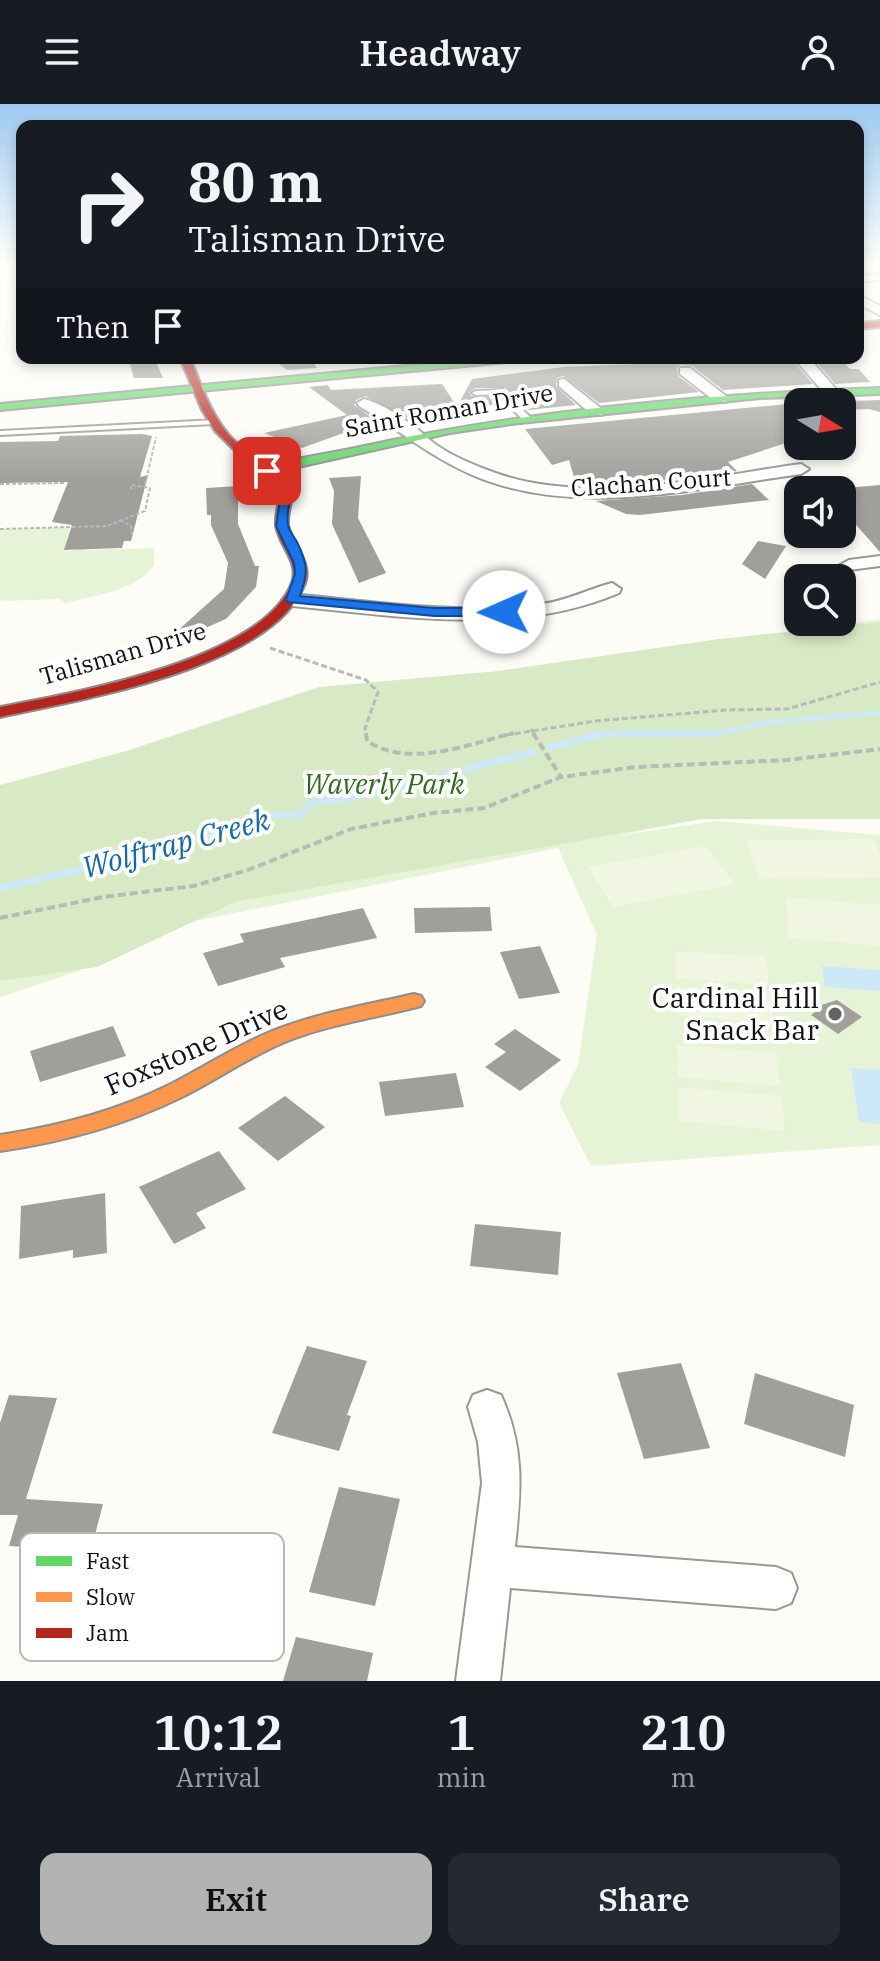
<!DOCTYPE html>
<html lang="en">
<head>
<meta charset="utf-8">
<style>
  :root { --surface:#171b24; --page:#242831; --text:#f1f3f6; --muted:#9ea1a6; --accent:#b2b2b3 }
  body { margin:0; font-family:"IBM Plex Serif",serif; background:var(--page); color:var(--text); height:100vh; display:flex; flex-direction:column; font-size:30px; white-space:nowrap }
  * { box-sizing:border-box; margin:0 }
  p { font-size:26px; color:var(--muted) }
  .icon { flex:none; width:44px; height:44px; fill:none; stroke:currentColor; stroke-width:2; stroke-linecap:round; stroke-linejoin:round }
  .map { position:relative; height:1577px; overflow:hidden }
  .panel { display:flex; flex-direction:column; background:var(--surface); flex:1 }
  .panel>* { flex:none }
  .banner { position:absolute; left:16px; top:16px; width:848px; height:244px; border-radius:16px; box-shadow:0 4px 12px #0003; background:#171b24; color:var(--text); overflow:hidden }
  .needle { width:52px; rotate:101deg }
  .tools { position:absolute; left:784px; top:284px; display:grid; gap:16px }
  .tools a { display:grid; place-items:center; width:72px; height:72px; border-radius:16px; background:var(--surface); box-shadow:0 4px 12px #0003; font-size:40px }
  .pin { position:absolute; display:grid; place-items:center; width:68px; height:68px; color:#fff; margin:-34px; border-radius:16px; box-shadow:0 4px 12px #0006 }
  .me { position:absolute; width:88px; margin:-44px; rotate:269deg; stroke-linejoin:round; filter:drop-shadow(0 0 6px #0008) }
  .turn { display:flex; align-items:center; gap:28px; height:168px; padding:0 40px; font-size:36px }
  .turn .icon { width:104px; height:104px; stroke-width:2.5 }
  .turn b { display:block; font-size:56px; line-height:68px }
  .then { display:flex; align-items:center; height:76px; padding:0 40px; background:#0003; gap:16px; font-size:30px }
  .eta { display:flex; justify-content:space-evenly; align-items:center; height:136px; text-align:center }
  .eta b { font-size:48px; font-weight:600; line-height:56px }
  .cta { display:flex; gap:16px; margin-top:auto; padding:16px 40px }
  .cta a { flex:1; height:92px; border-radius:16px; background:var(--accent); color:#111; font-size:32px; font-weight:600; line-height:92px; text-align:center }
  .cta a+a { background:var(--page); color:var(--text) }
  header { display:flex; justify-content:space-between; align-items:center; height:104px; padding:0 40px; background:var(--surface); font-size:36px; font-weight:600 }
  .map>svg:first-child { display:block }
</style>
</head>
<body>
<header><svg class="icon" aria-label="menu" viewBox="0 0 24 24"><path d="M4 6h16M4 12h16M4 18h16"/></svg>Headway<svg class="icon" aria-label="person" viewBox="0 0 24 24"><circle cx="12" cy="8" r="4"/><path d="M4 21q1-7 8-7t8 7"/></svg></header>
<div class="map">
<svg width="880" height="1577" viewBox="0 0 880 1577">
  <rect width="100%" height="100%" fill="#fdfcf7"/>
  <g fill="#e7f3d7">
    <path d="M69,423L65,447H75L77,442L88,446L154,444V461C137,487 93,492 65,499L60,495L0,497V425Z"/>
    <path d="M880,515V701L805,694L615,732L717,717L880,731V1041L591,1062L559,999L578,961L597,831L558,744L126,831L79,867L0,893V685L539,565Z"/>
  </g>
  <path fill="#d8eac5" d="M880,518V715H702L235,798L97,863L0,877V681L126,647L319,583L498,567L719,535Z"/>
  <g fill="#f0f6e1">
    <path d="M873,735L880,750V774L759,775L746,736Z"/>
    <path d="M706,742L735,780L613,803L588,763Z"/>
    <path d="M786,793L880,801V842L789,834Z"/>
    <path d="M675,847L766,853L769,881L676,874Z"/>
    <path d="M676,882L770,889L773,919L676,911Z"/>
    <path d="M677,941L776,949L780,982L678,973Z"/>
    <path d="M678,983L781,992L785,1027L679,1017Z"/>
  </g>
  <g fill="#cde8f7">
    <path d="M822,862L880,866V887L825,883Z"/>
    <path d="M851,964L880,966V1020L859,1018Z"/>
  </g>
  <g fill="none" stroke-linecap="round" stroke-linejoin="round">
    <path stroke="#cde8f7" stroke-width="5" d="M598,631L710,630L770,618L880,609"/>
    <g stroke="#cde8f7" stroke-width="7">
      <path d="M551,643L602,630L715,629"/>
      <path d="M0,784L162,747L258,711H300L316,696H345L533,648"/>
    </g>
  </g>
  <g fill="#a19f9c">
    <path d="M128,254H154L163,274H134Z"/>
    <path d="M271,254H310L317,264L287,266Z"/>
    <path d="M656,254H797L798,263L813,280L723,286L692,262L680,261L677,264L678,272L699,288L599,299L563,272L557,274L556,282L576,301L528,306L505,284H476L469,288L471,292L497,293L503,300L446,304L451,308L415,315L407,314L365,292L356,296L354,301L381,320L363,322L302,344L264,329L347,311L309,283L328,281L331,286L442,280L457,303L472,275L564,263L663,259Z"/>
    <path d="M813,254H840L850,265H859L870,278L835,280Z"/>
    <path d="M880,296V308L869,305L842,306V298H820Z"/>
    <path d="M798,299V335L728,358L737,367L644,379L576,380L569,356L552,361L525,325Z"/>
    <path d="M142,330L152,332L140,373L148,371L131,437H124L122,444L64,446L72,421L52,418L68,378L0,379V338L58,337L60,332Z"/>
    <path d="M361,372L358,414L386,469L359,479L332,420L334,387L329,374Z"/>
    <path d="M752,380L769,396L640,411L626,410L596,397L682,391Z"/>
    <path d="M880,381V448L842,405V386H825Z"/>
    <path d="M238,382V420L255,462H259L256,483L226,515L166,541L165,538L224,485L228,459L211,421V411H207L206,384Z"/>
    <path d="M758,437L786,442L765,475L742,460Z"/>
    <path d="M490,803L492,827L415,829L414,804Z"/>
    <path d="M363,804L377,834L280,854L285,863L218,882L203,849L244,838L240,830Z"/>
    <path d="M540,842L560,889L519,895L500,848Z"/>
    <path d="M837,896L862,913L838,930L811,911L815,908L809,905Z"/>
    <path d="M113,922L126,952L40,978L30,947Z"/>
    <path d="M515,925L561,956L520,987L485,963L506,948L494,940Z"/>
    <path d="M456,969L464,1003L385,1012L379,978Z"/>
    <path d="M285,992L325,1023L278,1057L238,1024Z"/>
    <path d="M219,1047L246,1085L196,1109L206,1124L174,1140L139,1083Z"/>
    <path d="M105,1089L107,1149L73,1154V1146L19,1155L21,1102Z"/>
    <path d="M475,1120L561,1128L558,1171L470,1162Z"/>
    <path d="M307,1242L367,1257L347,1311L351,1312L339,1347L272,1329Z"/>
    <path d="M681,1259L710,1344L644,1355L617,1269Z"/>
    <path d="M755,1269L854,1301L845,1353L744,1320Z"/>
    <path d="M9,1291L57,1294L26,1395L103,1400L91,1446L9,1442L18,1411H0V1319Z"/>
    <path d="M339,1383L400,1395L375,1502L309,1488Z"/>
    <path d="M296,1533L373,1549L367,1577H283Z"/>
  </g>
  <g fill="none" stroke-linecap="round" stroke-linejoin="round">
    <g stroke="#979795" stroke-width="4">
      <g id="lane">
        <path d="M503,286L530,313V317H524L498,290L476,291L472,289L476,287Z"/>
        <path d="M217,316V320H214L0,331V327Z"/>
      </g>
    </g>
    <g stroke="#979795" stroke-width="4">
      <g id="street">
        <path d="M880,170V176L858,178V172Z"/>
        <path d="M858,191L880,202V211L858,200Z"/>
        <path d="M800,255H810L835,284V290H825L800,261Z"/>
        <path d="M680,264H690L726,292V298H716L680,270Z"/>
        <path d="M564,275L602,305V311H592L559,282V276Z"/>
        <path d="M364,295C387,301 415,322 430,336C445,349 471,360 490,367C582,403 706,373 801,360L809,365L801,370C699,384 583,413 482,375C435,357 401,327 359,302L357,299Z"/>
        <path d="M880,452V462L849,466L840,461L849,456Z"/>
        <path d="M612,479L621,485L619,489C516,533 400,512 292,502L282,496L292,490C374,498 459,511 542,500C567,497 588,485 612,479Z"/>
        <path d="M487,1286L501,1291C525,1344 521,1386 515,1443L776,1463L791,1469L797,1484L791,1499L776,1505L510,1484L500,1577H456L482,1379L478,1338L468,1303L473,1291Z"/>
      </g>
    </g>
    <g stroke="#8e8d8b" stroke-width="4">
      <g id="fast">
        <path d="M490,254H524L519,257L0,306V300Z"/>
        <path d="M880,284V290L760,294L511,320L450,329L267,370L261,367C278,356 333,349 355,344C527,306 704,290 880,284Z"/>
      </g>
    </g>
    <g stroke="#8e8d8b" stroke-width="4">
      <path id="slow" d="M414,890L421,892L424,897L421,902C376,914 329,920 285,938C249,953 216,976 182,993C125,1021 63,1038 0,1047V1031C59,1022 116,1007 169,981C204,963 236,942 272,927C318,909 366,901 414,890Z"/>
    </g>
    <g stroke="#8e8d8b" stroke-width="4">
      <g id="jam">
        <path d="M880,217V223L858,225V219Z"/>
        <path d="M180,254H190C201,280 210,309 229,331C249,353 275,366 292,391C291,401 287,411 288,421C291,441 313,458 305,479C274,564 79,596 0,613V603C74,589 262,556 292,479C300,458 278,441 276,421C275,411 279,401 280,391L215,327L202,306Z"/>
      </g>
    </g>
    <g stroke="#b9b9b8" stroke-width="2" stroke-dasharray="4 2" stroke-linecap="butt">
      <path d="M0,380L65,379"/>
      <path d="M145,381L156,333"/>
      <path d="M120,416L131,422L132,431"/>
      <path d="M0,425L107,422L145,407L150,384L131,381V385"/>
    </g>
    <g stroke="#b9b9b8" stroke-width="3" stroke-dasharray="6 3" stroke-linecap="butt">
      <path d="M270,544L366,576L378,588L365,624L366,631"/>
      <path d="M531,625L535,631"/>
      <path d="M506,631L596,617L727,606L787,605L880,578"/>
    </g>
    <g stroke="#b9b9b8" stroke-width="4" stroke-dasharray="8 4" stroke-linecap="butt">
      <path d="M366,629L367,637C409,665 469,640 514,629"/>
      <path d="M533,629L561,673"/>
      <path d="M0,814L103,793L193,782L248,766L351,725L433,709L484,704L561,673L636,663L787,656L880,645"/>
    </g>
    <use href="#lane" fill="#fffffe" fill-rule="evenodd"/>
    <use href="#street" fill="#fffffe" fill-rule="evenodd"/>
    <use href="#fast" fill="#63d668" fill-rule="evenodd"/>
    <use href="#slow" fill="#ff974d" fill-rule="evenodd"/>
    <use href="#jam" fill="#b3261e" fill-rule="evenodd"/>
  </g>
  <linearGradient id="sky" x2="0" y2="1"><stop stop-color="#9dc9ee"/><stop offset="0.42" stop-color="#fefefb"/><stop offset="1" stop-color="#fefefb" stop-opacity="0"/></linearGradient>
  <rect width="880" height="380" fill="url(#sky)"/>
  <path fill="#1a73e8" stroke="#114b97" stroke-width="2" d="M263,364H271C304,396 284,388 288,421C289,426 294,433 297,438C308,460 308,469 300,492L434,504H504L511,508L504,512H434L288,498L286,496L295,470L294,459L276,422L281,391L261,367Z"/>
  <circle fill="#646362" stroke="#fff" stroke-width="3" cx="835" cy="910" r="8"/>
  <g text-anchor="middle" stroke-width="8" stroke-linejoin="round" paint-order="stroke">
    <g font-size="24" fill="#111" stroke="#fff">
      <text transform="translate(449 307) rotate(-10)" y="8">Saint Roman Drive</text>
      <text transform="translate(651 379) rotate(-4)" y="8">Clachan Court</text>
      <text transform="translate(123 550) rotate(-16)" y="8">Talisman Drive</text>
    </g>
    <g font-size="28" font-style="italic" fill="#2f6b1f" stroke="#fff">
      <text x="384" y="690">Waverly Park</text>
    </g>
    <g font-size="28" fill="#111" stroke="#fff" text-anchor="end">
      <text x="819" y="904">Cardinal Hill<tspan x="819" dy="32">Snack Bar</tspan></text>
    </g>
    <g font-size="28" fill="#111" stroke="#fff">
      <text transform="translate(196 943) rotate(-24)" y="10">Foxstone Drive</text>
    </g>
    <g font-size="30" font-style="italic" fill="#1768a6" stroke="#fff">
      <text transform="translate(176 740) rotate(-15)" y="10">Wolftrap Creek</text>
    </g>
  </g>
  <rect x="20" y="1429" width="264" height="128" rx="12" fill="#fff" stroke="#b8b8b8" stroke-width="2"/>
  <rect x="36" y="1452" width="36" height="10" fill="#63d668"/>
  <rect x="36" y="1488" width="36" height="10" fill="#ff974d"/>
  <rect x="36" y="1524" width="36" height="10" fill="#b3261e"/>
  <g font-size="22" fill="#111">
    <text x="86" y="1465">Fast</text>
    <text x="86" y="1501">Slow</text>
    <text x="86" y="1537">Jam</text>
  </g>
</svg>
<div class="tools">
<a><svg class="needle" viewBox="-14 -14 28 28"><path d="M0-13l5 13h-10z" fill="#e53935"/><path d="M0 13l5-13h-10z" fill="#9ea1a6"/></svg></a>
<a><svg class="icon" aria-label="sound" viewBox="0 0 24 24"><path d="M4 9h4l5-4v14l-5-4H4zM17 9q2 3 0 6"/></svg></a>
<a><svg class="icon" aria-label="search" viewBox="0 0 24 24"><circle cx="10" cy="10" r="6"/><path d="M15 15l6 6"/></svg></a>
</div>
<div class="pin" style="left:267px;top:367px;background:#d93025"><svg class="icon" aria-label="arrive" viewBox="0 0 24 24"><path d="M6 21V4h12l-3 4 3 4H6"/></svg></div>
<svg class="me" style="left:504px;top:508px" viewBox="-20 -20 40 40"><circle r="19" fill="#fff"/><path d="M0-13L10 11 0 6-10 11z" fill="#1a73e8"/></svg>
<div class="banner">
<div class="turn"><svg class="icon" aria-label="right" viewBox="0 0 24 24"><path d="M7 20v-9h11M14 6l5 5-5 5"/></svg><div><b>80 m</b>Talisman Drive</div></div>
<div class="then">Then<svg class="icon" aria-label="arrive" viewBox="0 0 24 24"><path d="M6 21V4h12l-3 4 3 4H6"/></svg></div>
</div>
</div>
<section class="panel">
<div class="eta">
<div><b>10:12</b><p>Arrival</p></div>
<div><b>1</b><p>min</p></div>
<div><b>210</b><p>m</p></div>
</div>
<div class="cta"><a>Exit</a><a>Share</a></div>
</section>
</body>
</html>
